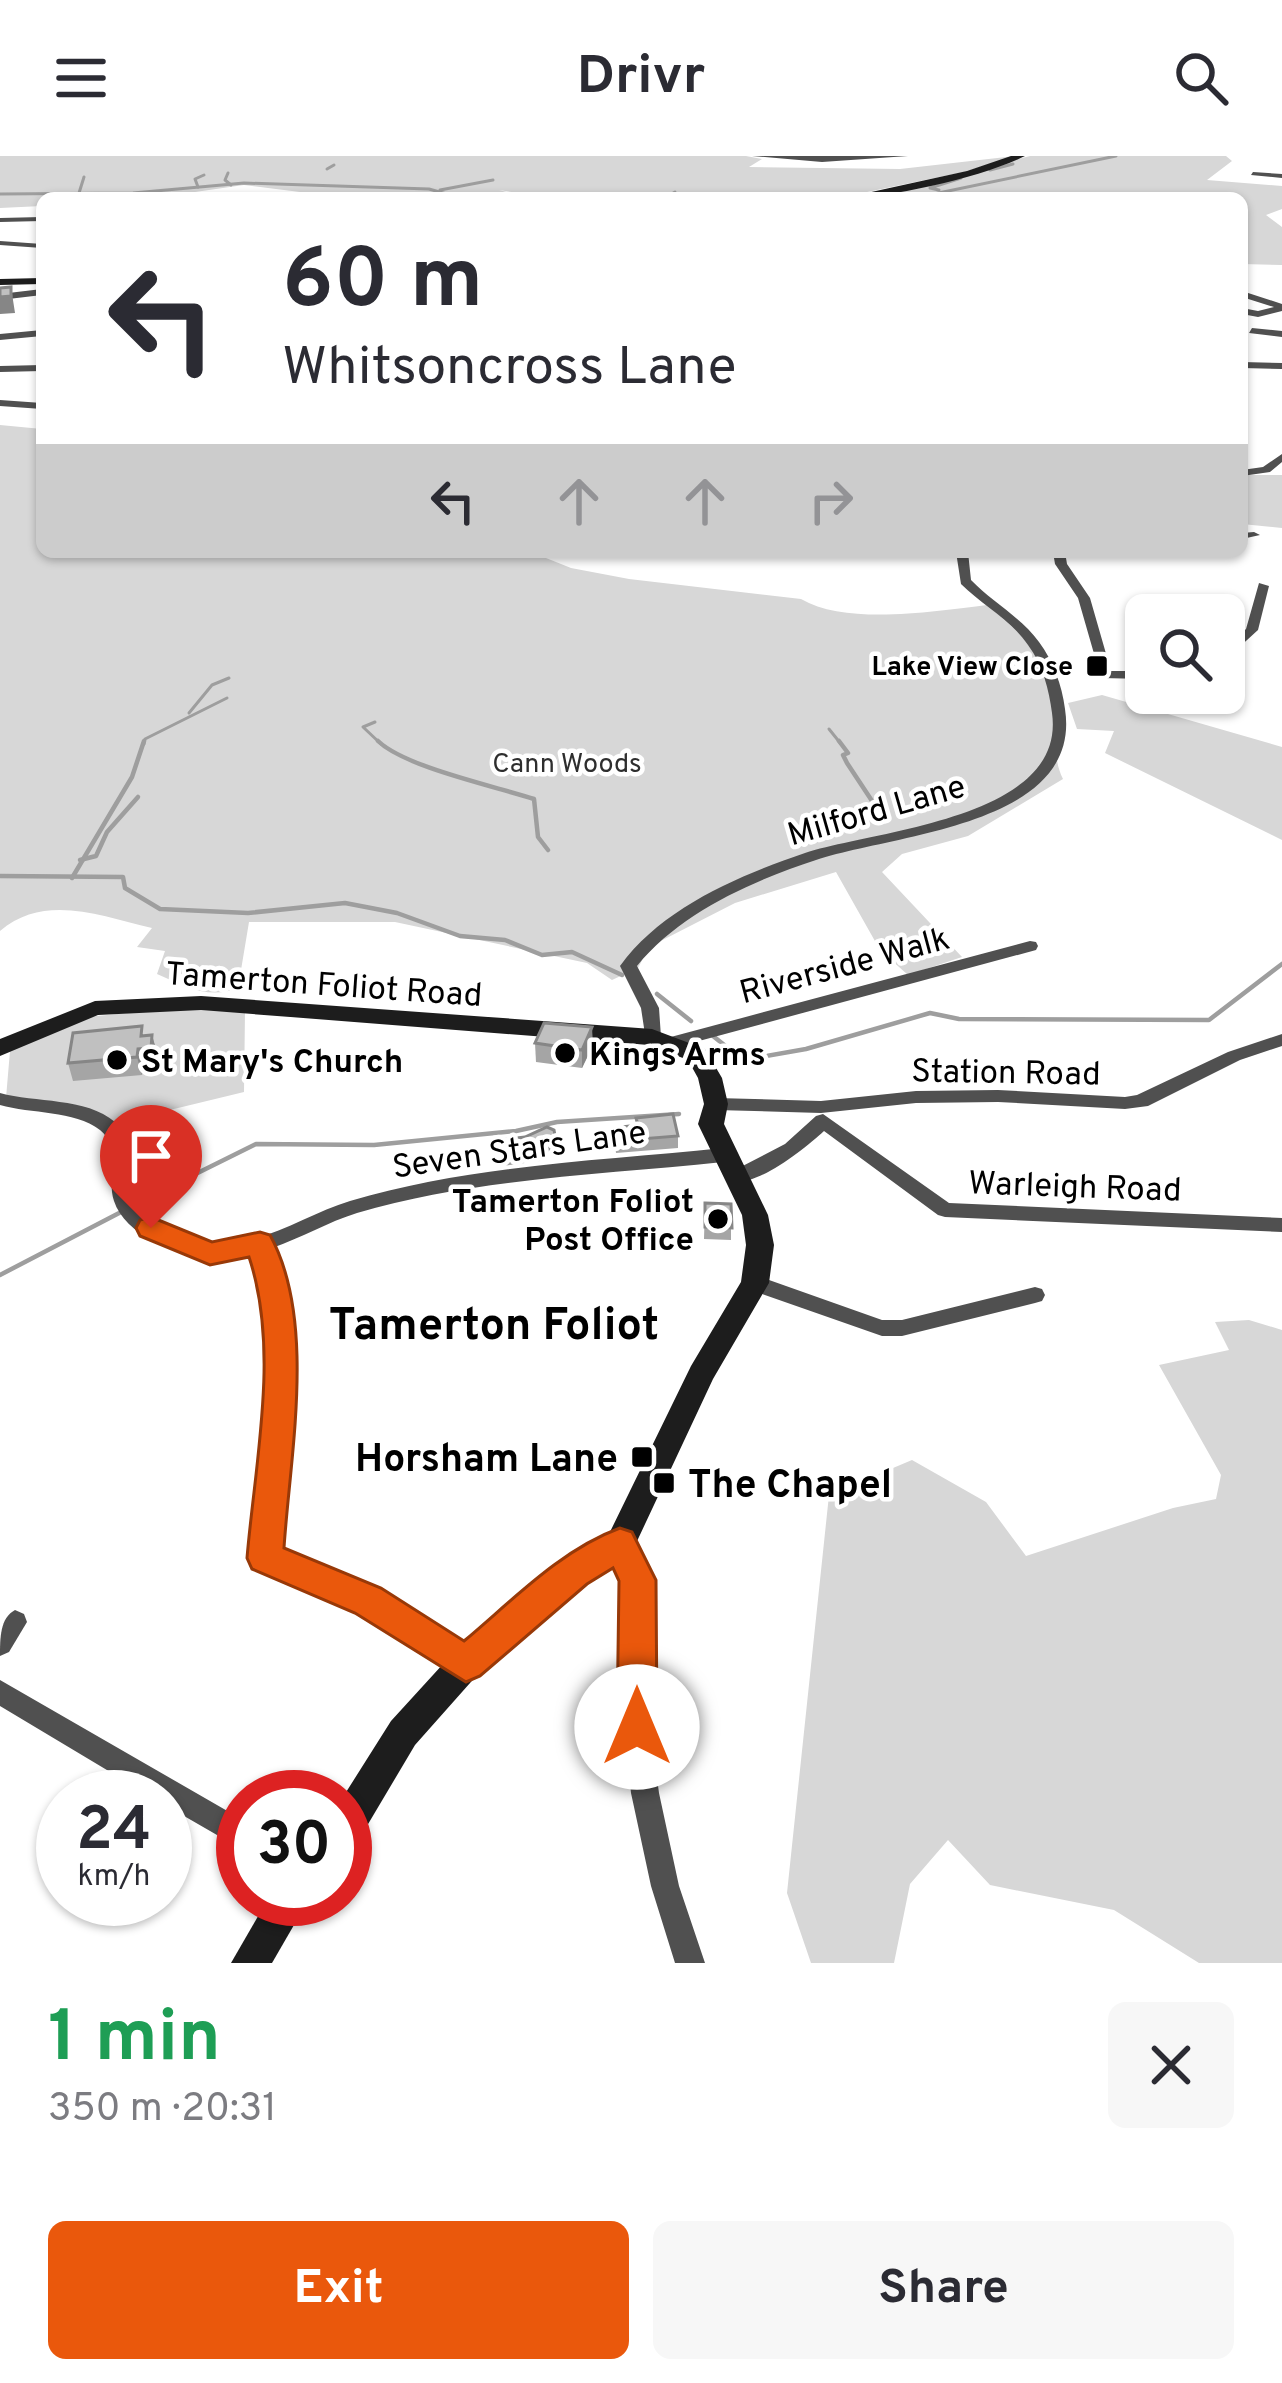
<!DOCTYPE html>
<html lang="en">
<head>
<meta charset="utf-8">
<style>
  :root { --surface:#fff; --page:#f7f7f7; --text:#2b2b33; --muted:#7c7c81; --accent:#ea580c }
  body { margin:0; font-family:Overpass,sans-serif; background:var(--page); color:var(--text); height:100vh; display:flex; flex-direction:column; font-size:45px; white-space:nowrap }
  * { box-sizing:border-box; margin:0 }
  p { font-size:39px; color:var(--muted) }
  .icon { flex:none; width:66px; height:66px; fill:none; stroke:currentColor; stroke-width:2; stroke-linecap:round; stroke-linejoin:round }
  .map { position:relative; height:1807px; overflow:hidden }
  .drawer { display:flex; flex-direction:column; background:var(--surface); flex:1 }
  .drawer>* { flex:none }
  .top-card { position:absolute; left:36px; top:36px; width:1212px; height:366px; border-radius:18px; box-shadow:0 3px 9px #0004; background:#fff; color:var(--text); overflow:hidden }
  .fabs { position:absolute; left:1125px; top:438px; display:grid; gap:24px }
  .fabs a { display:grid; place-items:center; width:120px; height:120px; border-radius:18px; background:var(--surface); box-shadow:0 3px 9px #0004; font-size:60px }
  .speed { position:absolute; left:36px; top:1614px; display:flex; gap:24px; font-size:60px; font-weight:700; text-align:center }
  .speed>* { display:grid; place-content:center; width:156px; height:156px; border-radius:50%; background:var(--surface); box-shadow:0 3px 9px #0004; line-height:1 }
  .speed small { font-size:30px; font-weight:400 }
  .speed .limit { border:18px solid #d22; background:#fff; color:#111 }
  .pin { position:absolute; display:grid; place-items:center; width:102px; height:102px; color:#fff; margin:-123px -51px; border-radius:50% 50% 50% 0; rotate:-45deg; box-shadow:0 0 12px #0007 }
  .pin .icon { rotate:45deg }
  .me { position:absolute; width:132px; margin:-66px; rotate:0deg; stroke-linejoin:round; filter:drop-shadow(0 0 9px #0008) }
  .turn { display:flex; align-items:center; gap:42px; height:252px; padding:0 48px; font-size:54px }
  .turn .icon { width:156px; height:156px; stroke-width:2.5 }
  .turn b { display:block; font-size:84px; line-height:102px }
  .lanes { display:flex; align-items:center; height:114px; padding:0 48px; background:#0003; justify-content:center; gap:60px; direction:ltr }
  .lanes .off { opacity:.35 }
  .round { display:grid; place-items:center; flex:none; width:126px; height:126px; border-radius:18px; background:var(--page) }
  .headline { display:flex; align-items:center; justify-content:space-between; height:204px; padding:0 48px }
  h1 { font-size:72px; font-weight:700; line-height:90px; color:#1e9e55 }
  .primary-button { display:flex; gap:24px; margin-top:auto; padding:24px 48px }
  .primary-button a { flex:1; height:138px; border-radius:18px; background:var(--accent); color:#fff; font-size:48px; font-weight:700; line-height:138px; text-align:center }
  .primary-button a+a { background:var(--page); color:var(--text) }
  header { display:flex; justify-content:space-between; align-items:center; height:156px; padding:0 48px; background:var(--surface); font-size:54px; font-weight:700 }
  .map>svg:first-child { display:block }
</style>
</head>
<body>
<header><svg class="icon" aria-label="menu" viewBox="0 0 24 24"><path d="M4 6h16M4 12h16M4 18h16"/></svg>Drivr<svg class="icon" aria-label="search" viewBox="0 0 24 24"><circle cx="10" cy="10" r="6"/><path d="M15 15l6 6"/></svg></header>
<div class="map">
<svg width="1282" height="1807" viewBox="0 0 1282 1807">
  <rect width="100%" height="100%" fill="#fff"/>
  <g fill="#d7d7d7">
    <path d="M0,0H746L762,3L749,11L900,13L1015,0L964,16L838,42H551L499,34L528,42L414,37L340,41L244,29L188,37L193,42H42V50L0,52Z"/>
    <path d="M1030,0H1226L1232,5L1207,24L1282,30V53L1266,59L1282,71V109L1242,108V42H859Z"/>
    <path d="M0,269L42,273V396H531L571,412L629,423L801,443C847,470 936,455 987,449C1017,474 1054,506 1058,548C1060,576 1050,597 1063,623L968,680L902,698L882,716L962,801L908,819L880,794L836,716L735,747L649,791L638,812L612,824L587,807L395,766H249L238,832C209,844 184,830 157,818L165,795L137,791L152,772C100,760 45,737 0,775Z"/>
    <path d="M1242,319H1282V372L1242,368Z"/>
    <path d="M1102,539L1282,591V684L1105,597L1114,575L1077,573L1068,547Z"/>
    <path d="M193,851L245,855L244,936L112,968L76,949L6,942L10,895L86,861Z"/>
    <path d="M1249,1164L1282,1174V1807H1199L1114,1754L990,1729L948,1684L910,1728L894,1807H811L787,1737L829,1339L912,1304L986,1346L1026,1400L1173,1352L1216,1343L1221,1319L1159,1209L1229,1194L1215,1166Z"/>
  </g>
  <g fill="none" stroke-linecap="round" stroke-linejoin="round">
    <g stroke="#9e9e9e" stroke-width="3">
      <path d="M327,13L334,9"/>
      <path d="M990,14L1013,8"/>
      <path d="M228,17L225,24L231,29"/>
      <path d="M198,31L195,23L204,19"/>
      <path d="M440,34L493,24"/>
      <path d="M939,34L930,32L961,22"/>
      <path d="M79,37L84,21"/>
      <path d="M0,38L133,37L244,27L429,33L450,39L516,42"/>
      <path d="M924,40L1116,0"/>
      <path d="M665,42L675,36"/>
      <path d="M189,557L212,529L229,522"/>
      <path d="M375,566L363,571L381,588"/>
      <path d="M829,573L841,588"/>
      <path d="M144,588L145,583L227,542"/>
    </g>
    <g stroke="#9e9e9e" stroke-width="4.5">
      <path d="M378,585C405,611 494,630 534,643L538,681L548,694"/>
      <path d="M839,585L848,597L843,599L847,607L878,654"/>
      <path d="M80,704L96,700L107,676L138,641"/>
      <path d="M0,720L123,721L125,732L160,753L248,757L345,747L397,757L460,780L505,784L542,799L572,796L622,819"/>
      <path d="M72,722L132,621L144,585"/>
      <path d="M657,838L691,865"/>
      <path d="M713,880L743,904L806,893L930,857L959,863L1209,864L1282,808"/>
      <path d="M133,1049L256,988L374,989L516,975L557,966L679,958"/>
      <path d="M0,1119L123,1055"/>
    </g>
    <g fill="#505050" fill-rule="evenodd">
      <path d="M752,0H908L822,6Z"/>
      <path d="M1253,16L1282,18V22L1251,19Z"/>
      <path d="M42,61V65L0,66V62Z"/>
      <path d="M0,85L42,88V92L0,89Z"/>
      <path d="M42,133V139L0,144V138Z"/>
      <path d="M1242,135L1282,148V155L1258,161L1242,158V152L1258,155L1274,151L1242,141Z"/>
      <path d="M1252,172L1282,175V181L1249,177Z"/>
      <path d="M42,174V180L0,184V178Z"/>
      <path d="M1242,206L1282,207V213L1242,212Z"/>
      <path d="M42,209V215L0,216V210Z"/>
      <path d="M0,244L42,247V253L0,250Z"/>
      <path d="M1282,298V306L1270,316L1242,320V314L1263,311Z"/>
      <path d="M1242,377L1254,376L1260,379L1242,383Z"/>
      <path d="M956,396H968L971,424C992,446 1021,461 1039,486C1053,505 1062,529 1065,553C1083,670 893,678 816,704C752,725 680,757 637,810L659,852L661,881L652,887L646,885L641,852L620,810C662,752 738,720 805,697C875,674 1067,663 1052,557C1049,534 1043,509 1028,489C1011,464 982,449 961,428Z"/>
      <path d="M1053,396H1065L1067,408L1090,442L1111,515H1146V523L1101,522L1078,442L1055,408Z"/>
      <path d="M1259,427L1269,430L1258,474L1224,505V494L1246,473Z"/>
      <path d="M1030,785L1036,786L1038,790L1036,794L673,892L664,886L667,882Z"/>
      <path d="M1282,878V890L1240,904L1148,950L1125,953L998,946L916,947L821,957L716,954L707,948L716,942L821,945L916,935L998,934L1125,941L1137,939L1228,896Z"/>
      <path d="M0,937C35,947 86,941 115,966C158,1002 92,1053 193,1084C248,1101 300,1060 350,1045C470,1009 599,1005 723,992L730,994L733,999L730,1004L723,1006C602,1019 475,1022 357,1057C328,1066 301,1082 272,1092L285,1132L291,1199L278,1395L377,1436L475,1498L479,1507L475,1516L466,1519L457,1516L359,1452L256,1409L253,1401L269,1199L265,1132L253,1098C238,1102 223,1105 207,1103C175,1098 125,1079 114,1045C106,1022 122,992 100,974C74,954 31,958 0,949Z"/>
      <path d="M823,958L949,1047L1282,1062V1076L945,1061L938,1059L824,975C804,993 759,1030 731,1026L728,1021L731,1016L785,988L816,960Z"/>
      <path d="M755,1119L882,1164H902L1035,1131L1042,1133L1045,1139L1042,1145L1035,1147L902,1180H882L748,1133L745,1127L748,1121Z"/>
      <path d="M620,1377L628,1380L649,1424L650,1571L659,1637L679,1730L705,1807H675L651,1730L631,1637L624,1571L625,1424L608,1388L612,1380Z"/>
      <path d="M15,1454L24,1458L27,1466L9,1496L0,1500C0,1482 0,1462 15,1454Z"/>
      <path d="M0,1524L243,1664V1694L165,1649V1641H152L0,1550Z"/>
    </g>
    <g fill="#1d1d1d" fill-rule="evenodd">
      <path d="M1011,0H1025C983,21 891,42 844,42L967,15Z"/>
      <path d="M42,122V128L0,129V123Z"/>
      <path d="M201,840L652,873L705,893L722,922L728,948L724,968L768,1059L774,1089L769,1127L713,1223L631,1398L585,1426L478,1518L415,1589L358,1685L345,1690L343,1641L391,1565L454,1496L563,1406L609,1378L691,1210L741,1126L746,1089L742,1059L698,968L704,948L698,922L688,904L649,889L201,854L98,859L0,900V883L95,845Z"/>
      <path d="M268,1743H309L272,1807H231Z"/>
    </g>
  </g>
  <g fill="#a5a5a5">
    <path d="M152,879L157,897L156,910L143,912L142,919L73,925L68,907Z"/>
    <path d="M535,887L593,889L582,912L536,906Z"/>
    <path d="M636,962L678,980V992L616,997L613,972L636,969Z"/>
    <path d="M525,981L557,997L547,998V1004L502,1010L499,984Z"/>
    <path d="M705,1047L731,1048V1084L704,1083Z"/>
  </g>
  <g fill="#868686">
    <path d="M11,131L15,157L0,158V141Z"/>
    <path d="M592,871L593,889L582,912V894Z"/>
    <path d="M152,879L157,897L156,910L151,892Z"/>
    <path d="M138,893L143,912L142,919L137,901Z"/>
    <path d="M556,985L557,997L547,998L545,986Z"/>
  </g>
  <g fill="#c0c0c0" stroke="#868686" stroke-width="3">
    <path d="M11,131V140L0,141V132Z"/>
    <path d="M544,867L592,871L582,894L535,887Z"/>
    <path d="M142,870L141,880L152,879L151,892L138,893L137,901L68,907L73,877Z"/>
    <path d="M673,958L678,980L616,985L613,972L638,969L636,962Z"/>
    <path d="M547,971L554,974L556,985L545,986L546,992L501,997L499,984L525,981Z"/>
    <path d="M705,1047L731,1048L732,1072L705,1071Z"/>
  </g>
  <path fill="#ea580c" stroke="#983908" stroke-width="3" d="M151,1061L212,1086L260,1076L270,1079C317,1164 290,1299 284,1392L381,1432L464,1485C512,1445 560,1394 620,1372L632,1376L656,1424L657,1571L651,1585L637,1591L623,1585L617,1571L619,1425L613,1412L587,1428L480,1520L466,1526L355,1457L252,1413L247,1402C255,1306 280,1194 249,1101L210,1109L140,1080L136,1072L140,1064Z"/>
  <g fill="#000" stroke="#fff" stroke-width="4.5">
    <rect x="1085" y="498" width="24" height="24" rx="6"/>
    <circle cx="565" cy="897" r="12"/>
    <circle cx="117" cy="904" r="12"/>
    <circle cx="718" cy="1063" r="12"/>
    <rect x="630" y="1289" width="24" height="24" rx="6"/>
    <rect x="652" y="1315" width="24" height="24" rx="6"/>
  </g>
  <g text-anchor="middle" stroke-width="9" stroke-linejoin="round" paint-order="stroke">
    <g font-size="27" font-weight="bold" fill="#000" stroke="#fff" text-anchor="end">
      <text x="1073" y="519">Lake View Close</text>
    </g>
    <g font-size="27" fill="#2e2e2e" stroke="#fff">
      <text x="567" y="616">Cann Woods</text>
    </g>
    <g font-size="33" fill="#000" stroke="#fff">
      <text transform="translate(876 653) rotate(-16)" y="12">Milford Lane</text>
      <text transform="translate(844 808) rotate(-15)" y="12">Riverside Walk</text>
      <text transform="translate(324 827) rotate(4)" y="12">Tamerton Foliot Road</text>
      <text transform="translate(1006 915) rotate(1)" y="12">Station Road</text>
      <text transform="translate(519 992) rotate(-8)" y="12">Seven Stars Lane</text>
      <text transform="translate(1075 1029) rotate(2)" y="12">Warleigh Road</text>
    </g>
    <g font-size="33" font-weight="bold" fill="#000" stroke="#fff" text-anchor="start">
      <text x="589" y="909">Kings Arms</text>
      <text x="141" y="916">St Mary's Church</text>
      <text x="694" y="1056" text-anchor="end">Tamerton Foliot<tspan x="694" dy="38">Post Office</tspan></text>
    </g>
    <g font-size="39" font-weight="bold" fill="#000" stroke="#fff" text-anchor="end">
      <text x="618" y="1315">Horsham Lane</text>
      <text x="688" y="1341" text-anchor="start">The Chapel</text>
    </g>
    <g font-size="45" font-weight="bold" fill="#000" stroke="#fff">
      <text x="494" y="1183">Tamerton Foliot</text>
    </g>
  </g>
</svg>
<div class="fabs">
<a><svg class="icon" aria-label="search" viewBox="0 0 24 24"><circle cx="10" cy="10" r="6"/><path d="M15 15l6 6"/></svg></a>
</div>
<div class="speed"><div>24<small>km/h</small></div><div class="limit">30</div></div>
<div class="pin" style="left:151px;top:1072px;background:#d93025"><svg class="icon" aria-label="arrive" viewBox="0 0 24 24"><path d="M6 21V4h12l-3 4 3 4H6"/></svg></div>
<svg class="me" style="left:637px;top:1571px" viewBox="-20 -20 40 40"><circle r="19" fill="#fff"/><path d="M0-13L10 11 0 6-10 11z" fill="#ea580c"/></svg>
<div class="top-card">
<div class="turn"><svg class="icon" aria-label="left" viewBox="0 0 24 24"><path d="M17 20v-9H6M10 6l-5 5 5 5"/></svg><div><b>60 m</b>Whitsoncross Lane</div></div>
<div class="lanes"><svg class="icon" aria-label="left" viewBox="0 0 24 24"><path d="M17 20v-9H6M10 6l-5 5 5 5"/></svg><svg class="icon off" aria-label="ahead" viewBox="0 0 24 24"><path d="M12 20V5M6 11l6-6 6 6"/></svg><svg class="icon off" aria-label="ahead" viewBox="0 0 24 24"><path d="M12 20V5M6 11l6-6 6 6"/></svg><svg class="icon off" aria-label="right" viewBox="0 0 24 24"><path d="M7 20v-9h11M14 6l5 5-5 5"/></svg></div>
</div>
</div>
<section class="drawer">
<div class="headline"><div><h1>1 min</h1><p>350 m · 20:31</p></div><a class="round"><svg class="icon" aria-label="close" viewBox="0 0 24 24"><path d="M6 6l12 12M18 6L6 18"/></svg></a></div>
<div class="primary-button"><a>Exit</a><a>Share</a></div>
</section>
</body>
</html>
